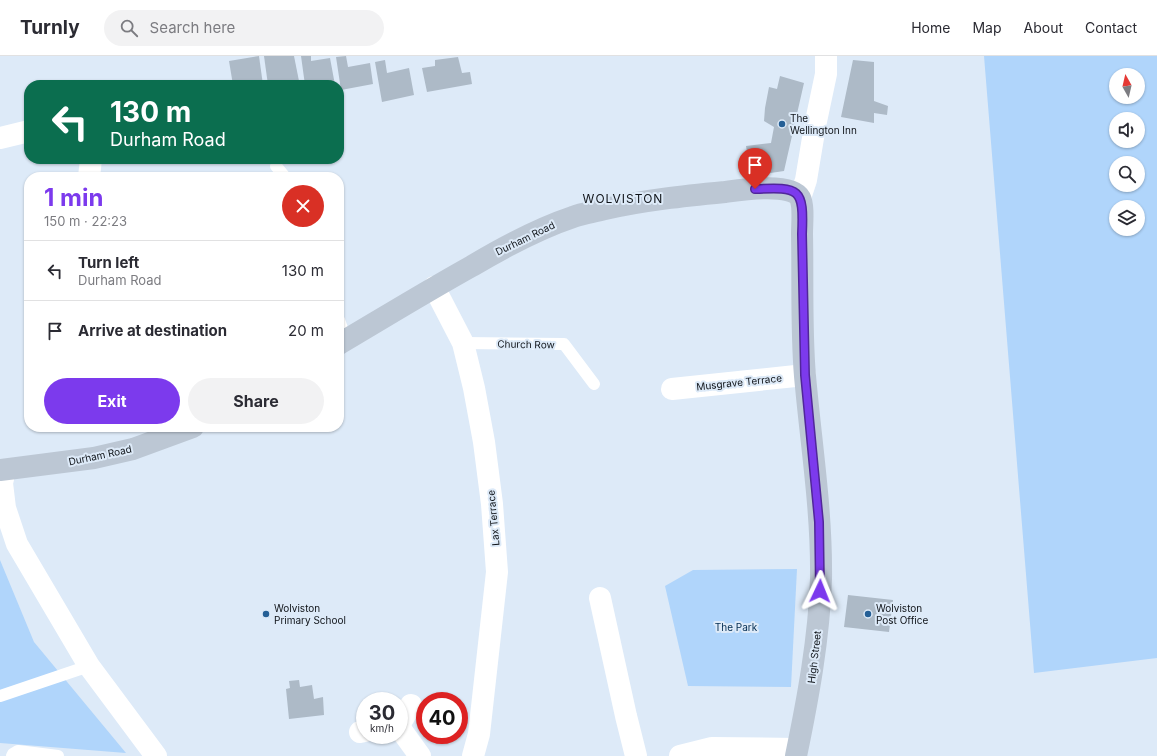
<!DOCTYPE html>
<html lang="en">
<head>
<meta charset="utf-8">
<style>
  :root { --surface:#fff; --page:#f2f2f3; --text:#2b2b33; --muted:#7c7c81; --line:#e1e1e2; --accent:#7c3aed }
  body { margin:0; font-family:Inter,sans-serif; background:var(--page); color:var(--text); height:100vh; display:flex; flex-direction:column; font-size:15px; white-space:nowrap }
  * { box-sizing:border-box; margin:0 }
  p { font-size:13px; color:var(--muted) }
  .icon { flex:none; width:22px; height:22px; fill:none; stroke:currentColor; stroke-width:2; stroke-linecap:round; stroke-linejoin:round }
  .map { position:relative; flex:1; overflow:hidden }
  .panel { position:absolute; left:24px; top:116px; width:320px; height:260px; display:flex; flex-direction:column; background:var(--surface); border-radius:16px; box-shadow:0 1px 3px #0004 }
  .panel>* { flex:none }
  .banner { position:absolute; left:24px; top:24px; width:320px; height:84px; border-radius:16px; box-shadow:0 1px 3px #0004; background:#0b6e4f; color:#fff; overflow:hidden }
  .needle { width:26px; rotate:352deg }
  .fabs { position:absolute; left:1109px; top:12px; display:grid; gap:8px }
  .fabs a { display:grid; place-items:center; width:36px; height:36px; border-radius:50%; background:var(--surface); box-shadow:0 1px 3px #0004; font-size:20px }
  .speed { position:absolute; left:356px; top:636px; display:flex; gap:8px; font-size:20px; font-weight:700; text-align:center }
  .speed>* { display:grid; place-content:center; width:52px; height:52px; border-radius:50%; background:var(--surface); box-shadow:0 1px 3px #0004; line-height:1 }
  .speed small { font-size:10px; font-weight:400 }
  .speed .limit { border:6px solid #d22; background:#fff; color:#111 }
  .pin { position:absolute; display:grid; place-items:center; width:34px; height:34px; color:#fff; margin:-41px -17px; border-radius:50% 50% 50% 0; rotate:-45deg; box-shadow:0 0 4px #0007 }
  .pin .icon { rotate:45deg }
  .me { position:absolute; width:44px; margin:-22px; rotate:2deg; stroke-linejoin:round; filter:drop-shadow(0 0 3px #0008) }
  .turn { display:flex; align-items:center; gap:14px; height:84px; padding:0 20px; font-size:18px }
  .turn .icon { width:52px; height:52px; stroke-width:2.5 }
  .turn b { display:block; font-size:28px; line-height:34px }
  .round { display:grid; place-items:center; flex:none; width:42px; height:42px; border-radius:21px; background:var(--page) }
  .headline { display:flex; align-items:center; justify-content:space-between; height:68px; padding:0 20px }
  h1 { font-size:24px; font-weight:700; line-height:30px; color:var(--accent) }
  .button { display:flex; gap:8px; margin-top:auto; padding:8px 20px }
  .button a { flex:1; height:46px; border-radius:24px; background:var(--accent); color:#fff; font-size:16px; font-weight:700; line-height:46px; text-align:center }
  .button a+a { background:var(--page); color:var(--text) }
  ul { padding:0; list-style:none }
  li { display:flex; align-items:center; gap:12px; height:60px; padding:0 20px; border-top:1px solid var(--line) }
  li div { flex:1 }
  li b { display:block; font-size:15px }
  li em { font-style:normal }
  header { display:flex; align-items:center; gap:24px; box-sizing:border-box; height:56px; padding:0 20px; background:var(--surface); border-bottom:1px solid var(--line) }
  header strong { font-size:19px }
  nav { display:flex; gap:22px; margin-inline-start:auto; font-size:14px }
  .search { width:280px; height:36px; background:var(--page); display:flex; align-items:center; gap:10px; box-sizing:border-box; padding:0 14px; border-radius:22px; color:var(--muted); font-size:15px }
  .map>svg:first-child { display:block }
</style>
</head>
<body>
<header>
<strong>Turnly</strong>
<div class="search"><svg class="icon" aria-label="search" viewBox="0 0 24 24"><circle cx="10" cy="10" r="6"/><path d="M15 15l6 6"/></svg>Search here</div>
<nav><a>Home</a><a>Map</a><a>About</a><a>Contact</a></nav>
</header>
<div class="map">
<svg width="1157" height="700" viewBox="0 0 1157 700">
  <rect width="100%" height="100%" fill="#ddeaf8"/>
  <g fill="#b0d5fb" fill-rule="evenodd">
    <path d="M984,0H1157V602L1034,617ZM1116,19H1138V41H1116ZM1116,63H1138V85H1116ZM1116,107H1138V129H1116ZM1116,151H1138V173H1116Z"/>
    <path d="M0,504L34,586L126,697L0,687Z"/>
    <path d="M797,513L791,631L688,630L665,530L693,514Z"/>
  </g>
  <g fill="#adbac7">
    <path d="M259,0L263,29H233L229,5Z"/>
    <path d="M264,0H294L299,25L280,29H268Z"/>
    <path d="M301,0H311V5L330,2L335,29H305Z"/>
    <path d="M346,0L348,11L370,7L373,28L341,34L336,1Z"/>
    <path d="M458,1L462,17L470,16L472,28L427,36L422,12L435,10V4Z"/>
    <path d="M385,4L387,17L409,12L414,39L382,46L375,6Z"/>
    <path d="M853,4L874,6V45L888,50L887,59L874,57V67L841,61Z"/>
    <path d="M780,20L804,27L784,115L751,120L746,90L771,87L774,71L764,65L765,52L769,31L777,33Z"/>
    <path d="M848,539L893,544L889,576L844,571Z"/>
    <path d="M299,624L300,631L312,629L314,643L323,641L324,659L289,663L286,633L290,632L289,625Z"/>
  </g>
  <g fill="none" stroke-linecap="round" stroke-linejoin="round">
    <g stroke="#fff" stroke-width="12">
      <path d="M276,110L285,121"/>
      <path d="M339,264L346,284"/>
      <path d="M463,287L564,288L594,328"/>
      <path d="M0,640L89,610"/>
      <path d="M12,700L13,698L18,695L58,700"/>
    </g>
    <g stroke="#fff" stroke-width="22">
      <path d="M0,82L29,75"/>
      <path d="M89,121L91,103"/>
      <path d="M800,142L806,124L815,70L826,18V0"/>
      <path d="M434,231L463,287L474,332L484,386L492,448L497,516L479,678L473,700"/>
      <path d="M672,333L805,319"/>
      <path d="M5,414L2,427L5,452L17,488L89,610L156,700"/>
      <path d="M600,542L626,660L636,700"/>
      <path d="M399,669L411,649"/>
      <path d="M399,671L420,700"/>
      <path d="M360,676L365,675"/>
      <path d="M680,700L712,692L797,693"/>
    </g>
    <g stroke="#bcc7d4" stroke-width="22">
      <path d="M339,288C383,262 427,235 472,210C504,191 537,173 573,161C583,157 594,156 605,153C645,144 684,140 725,136C740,134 792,126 800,142C804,150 802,168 802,178C803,225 801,273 805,320C811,388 822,455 821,523C819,583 808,642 796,700"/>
      <path d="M0,414L94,402L133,393L193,371"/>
    </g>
  </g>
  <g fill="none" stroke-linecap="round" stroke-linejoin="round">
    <g stroke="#51269a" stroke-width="10">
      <path id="route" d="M755,133C800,131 804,132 802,178L805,319L819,466L820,535"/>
    </g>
    <use href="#route" stroke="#7c3aed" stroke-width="7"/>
  </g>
  <g fill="#245f96" stroke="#ddeaf8" stroke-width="1.5">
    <circle cx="782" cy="68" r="4"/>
    <circle cx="266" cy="558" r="4"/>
    <circle cx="868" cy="558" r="4"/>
  </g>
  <g text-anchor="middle" stroke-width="4" stroke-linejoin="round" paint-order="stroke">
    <g font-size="10" fill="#0f1318" stroke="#ddeaf8" text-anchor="start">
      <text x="790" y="66">The<tspan x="790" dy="12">Wellington Inn</tspan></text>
      <text x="274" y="556">Wolviston<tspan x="274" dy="12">Primary School</tspan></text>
      <text x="876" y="556">Wolviston<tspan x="876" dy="12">Post Office</tspan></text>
    </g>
    <g font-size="10" fill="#0f1318" stroke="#ddeaf8">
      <text transform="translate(525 182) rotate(-26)" y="4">Durham Road</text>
      <text transform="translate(526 288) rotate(1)" y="4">Church Row</text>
      <text transform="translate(739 326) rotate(-6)" y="4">Musgrave Terrace</text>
      <text transform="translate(100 399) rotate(-12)" y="4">Durham Road</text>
      <text transform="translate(493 462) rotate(-95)" y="4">Lax Terrace</text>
      <text transform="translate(814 601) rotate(-83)" y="4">High Street</text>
    </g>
    <g font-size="10" fill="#002b50" stroke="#ddeaf8">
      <text x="736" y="575">The Park</text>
    </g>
    <g font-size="12" letter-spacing="1" fill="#0f1318" stroke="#ddeaf8">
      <text x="623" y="147">WOLVISTON</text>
    </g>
  </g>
</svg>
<div class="fabs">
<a><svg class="needle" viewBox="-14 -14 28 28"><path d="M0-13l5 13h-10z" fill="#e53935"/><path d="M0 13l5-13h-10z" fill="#7c7c81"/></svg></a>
<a><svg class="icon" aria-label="sound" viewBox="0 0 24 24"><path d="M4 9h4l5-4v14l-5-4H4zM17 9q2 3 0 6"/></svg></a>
<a><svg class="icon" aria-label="search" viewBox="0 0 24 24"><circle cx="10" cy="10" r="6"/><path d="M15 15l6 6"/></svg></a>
<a><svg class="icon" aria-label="layers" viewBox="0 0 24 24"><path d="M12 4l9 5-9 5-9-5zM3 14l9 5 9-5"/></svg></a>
</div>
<div class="speed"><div>30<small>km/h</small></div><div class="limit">40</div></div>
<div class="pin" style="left:755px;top:133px;background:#d93025"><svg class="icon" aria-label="arrive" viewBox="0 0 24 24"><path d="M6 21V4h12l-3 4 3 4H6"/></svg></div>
<svg class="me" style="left:820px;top:535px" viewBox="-20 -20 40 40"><path d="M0-17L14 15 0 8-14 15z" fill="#7c3aed" stroke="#fff" stroke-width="4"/></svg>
<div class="banner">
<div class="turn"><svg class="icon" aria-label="left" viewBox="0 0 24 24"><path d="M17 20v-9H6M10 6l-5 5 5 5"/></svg><div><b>130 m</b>Durham Road</div></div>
</div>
<section class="panel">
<div class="headline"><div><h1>1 min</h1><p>150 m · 22:23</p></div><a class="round" style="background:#d93025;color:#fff"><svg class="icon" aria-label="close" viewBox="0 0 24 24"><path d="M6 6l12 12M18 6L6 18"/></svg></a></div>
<ul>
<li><svg class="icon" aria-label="left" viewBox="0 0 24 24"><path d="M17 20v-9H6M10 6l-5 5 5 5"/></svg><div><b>Turn left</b><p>Durham Road</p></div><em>130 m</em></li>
<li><svg class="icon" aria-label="arrive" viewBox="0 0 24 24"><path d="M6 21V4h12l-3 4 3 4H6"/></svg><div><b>Arrive at destination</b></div><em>20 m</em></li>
</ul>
<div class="button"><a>Exit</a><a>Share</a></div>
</section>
</div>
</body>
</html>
